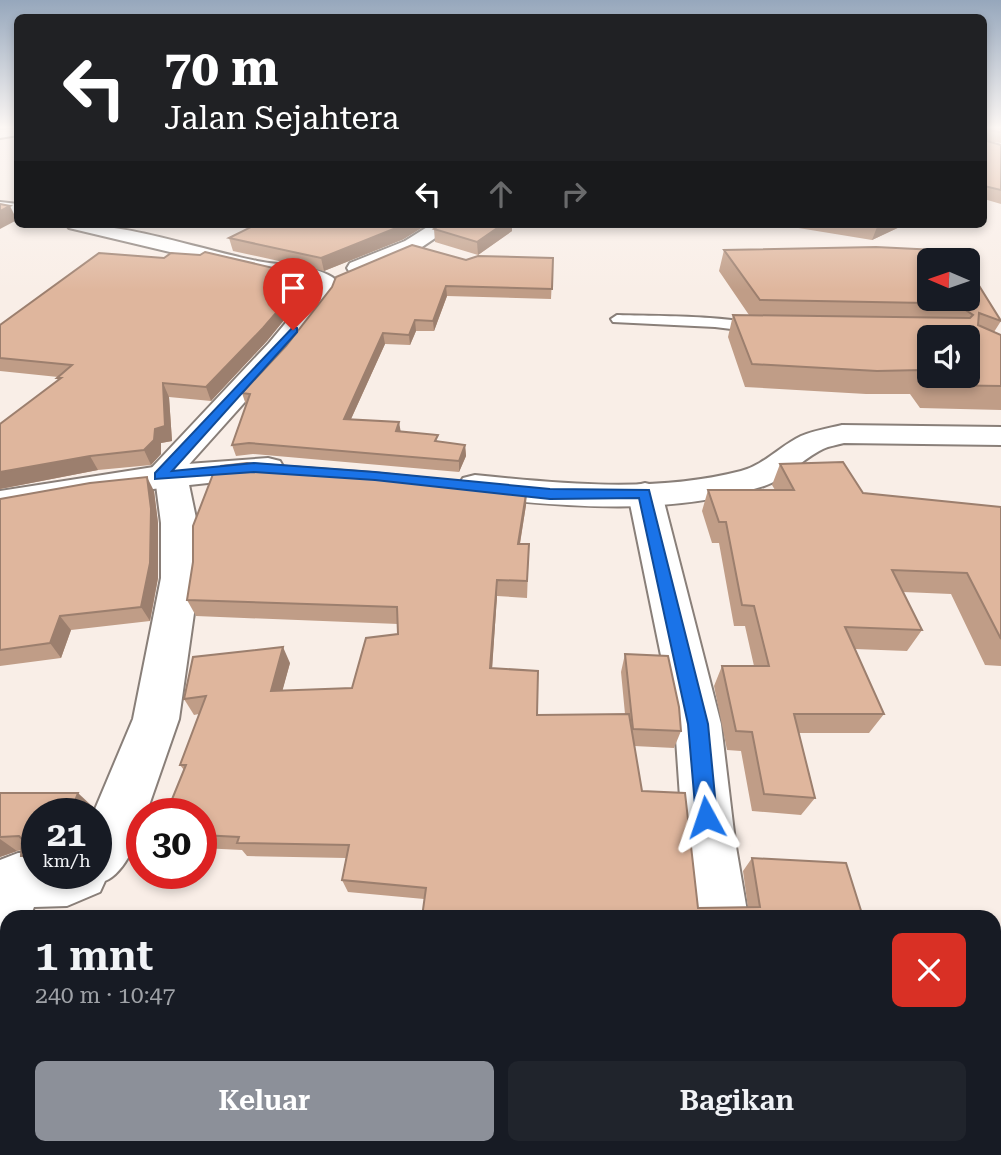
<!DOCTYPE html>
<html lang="id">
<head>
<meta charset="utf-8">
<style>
  :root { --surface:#171b24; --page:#20242c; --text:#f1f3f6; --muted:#9ea1a6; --accent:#8c9099 }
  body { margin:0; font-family:"Roboto Serif",serif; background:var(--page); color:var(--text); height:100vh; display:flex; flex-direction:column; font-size:26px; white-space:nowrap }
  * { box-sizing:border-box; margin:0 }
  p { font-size:23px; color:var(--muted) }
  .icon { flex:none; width:38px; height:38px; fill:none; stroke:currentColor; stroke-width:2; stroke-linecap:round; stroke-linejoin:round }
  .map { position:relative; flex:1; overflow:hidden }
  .drawer { position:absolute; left:0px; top:910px; width:1001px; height:245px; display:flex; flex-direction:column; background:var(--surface); border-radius:21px 21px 0 0; box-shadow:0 4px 10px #0003 }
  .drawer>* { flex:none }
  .guide { position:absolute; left:14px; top:14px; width:973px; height:214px; border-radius:10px; box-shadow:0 4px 10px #0003; background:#202124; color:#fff; overflow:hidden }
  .needle { width:46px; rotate:272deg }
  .controls { position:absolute; left:917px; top:248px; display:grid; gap:14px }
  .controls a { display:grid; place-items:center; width:63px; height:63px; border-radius:10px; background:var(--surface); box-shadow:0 4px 10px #0003; font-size:35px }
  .speed { position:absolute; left:21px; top:798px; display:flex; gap:14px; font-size:35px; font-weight:700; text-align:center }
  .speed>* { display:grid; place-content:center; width:91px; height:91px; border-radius:50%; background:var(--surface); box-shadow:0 4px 10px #0003; line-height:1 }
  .speed small { font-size:18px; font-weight:400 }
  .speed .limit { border:10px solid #d22; background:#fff; color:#111 }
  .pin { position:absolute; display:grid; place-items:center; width:60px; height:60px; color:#fff; margin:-72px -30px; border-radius:50% 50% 50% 0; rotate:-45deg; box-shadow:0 0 7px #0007 }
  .pin .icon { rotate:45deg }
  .me { position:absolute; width:77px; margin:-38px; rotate:355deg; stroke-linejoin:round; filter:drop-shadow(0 0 5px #0008) }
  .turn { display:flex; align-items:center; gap:24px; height:147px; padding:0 35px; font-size:32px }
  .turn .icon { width:91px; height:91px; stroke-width:2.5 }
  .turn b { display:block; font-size:49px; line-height:60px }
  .lanes { display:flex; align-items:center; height:66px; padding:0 35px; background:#0003; justify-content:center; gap:35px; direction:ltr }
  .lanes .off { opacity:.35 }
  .round { display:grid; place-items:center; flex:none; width:74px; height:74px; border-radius:10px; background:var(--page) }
  .head { display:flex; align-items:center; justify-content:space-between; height:119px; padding:0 35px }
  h1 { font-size:42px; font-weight:600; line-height:52px }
  .cta { display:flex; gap:14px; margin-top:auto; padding:14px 35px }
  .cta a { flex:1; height:80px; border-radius:10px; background:var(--accent); color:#fff; font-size:28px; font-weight:600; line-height:80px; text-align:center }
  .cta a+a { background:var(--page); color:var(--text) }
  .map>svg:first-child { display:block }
</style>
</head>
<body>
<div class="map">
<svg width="1001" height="1155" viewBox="0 0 1001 1155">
  <rect width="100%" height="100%" fill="#f9eee7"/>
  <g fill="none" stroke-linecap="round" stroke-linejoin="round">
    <g stroke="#897f79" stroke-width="4">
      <path id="service" d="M617,315C643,316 746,315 762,328L756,332L715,327L613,322L611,319Z"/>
    </g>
    <g stroke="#897f79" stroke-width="4">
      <g id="minor">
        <path d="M0,202L18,204V215L0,212Z"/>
        <path d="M66,224C131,224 194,248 257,261C280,266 311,264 332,277C337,280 336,285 335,291L287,355L184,470L187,475L197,523L199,578L179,719L146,814H142C142,835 125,873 105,881L100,892L67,906L34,907L30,917H7V945L0,948V860L18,853L37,852V873H96V814H93L133,719L161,578V523L156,485L148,483L144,476L269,343L313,290V286L69,228Z"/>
        <path d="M432,224H456L419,249L366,273H350L347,268L350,263L405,241Z"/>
        <path d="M645,483L657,486L662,494L721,724L735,841L748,917H692L683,841L675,724L628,494L633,486Z"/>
      </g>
    </g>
    <g stroke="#897f79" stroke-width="4">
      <g id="tertiary">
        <path d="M842,425L1001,427V445L844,443C837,445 829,446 823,449C802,459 786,479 764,486C672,516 569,507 475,497L463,494L458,486L463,478L475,475C561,484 656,493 741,471C764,465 780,446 801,436C813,431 829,428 842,425Z"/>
        <path d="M268,458L280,461L284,468L280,475L98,495L0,513V491L160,466Z"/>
      </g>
    </g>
    <g stroke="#897f79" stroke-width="4">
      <path id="primary" d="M18,128V135L0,138V130Z"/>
    </g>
    <use href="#service" fill="#fff" fill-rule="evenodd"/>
    <use href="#minor" fill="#fff" fill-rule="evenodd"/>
    <use href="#tertiary" fill="#fff" fill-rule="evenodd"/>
    <use href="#primary" fill="#fff" fill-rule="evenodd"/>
  </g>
  <g fill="#c09d87">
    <path d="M984,128H1001V143L987,141L1001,145V204L984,199Z"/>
    <path d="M774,224H906L872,240Z"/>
    <path d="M434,229L512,231L478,255L435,242Z"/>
    <path d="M229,238L404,239L324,271L233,251Z"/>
    <path d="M724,250L968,299L1001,321L994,332L1001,335V410L920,408L910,394H866L745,387L728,337L733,315H749L719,271Z"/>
    <path d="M553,258L551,299L447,296L434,331H416L410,345L385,344L351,419L438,441L465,445L466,456L459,472L253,454L236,456L232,445L246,405L242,393L466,260Z"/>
    <path d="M308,276L310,288L267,341L211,401L169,397L172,441L161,443V454L151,465L98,470L0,489L58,381L57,378L58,377L0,371V325Z"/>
    <path d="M780,464L863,493L1001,507V666L985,665L951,594L903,592L922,630L907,651L855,649L884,714L869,733H799L815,798L801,815L752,811L741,751L727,750L714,686L722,666H754L745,626H734L719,543H712L702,511L708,490H775L772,485Z"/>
    <path d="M154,491L158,523V578L150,621L71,630L61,658L0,666V499Z"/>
    <path d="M526,505L520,544H529L527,598L497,596L492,668L537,715L625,714L621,672L625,654L681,731L674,748L634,746L642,791L698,908H748L743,871L752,858L863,917L424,899L348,892L342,880L346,858L247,856L242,850L201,848V814L184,770L180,765L199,714L194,715L184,699L290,663L282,691L352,688L398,634V624L196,616L187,600Z"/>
    <path d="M0,793L93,807L37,814V867L21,856L22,850L17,851L0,857Z"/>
    <path d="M603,1148H713V1155H619L603,1153Z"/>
    <path d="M875,1148H965L968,1155H877Z"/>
  </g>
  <g fill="#9c7f6e">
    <path d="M10,206L17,220L0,229V211Z"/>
    <path d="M406,224H428L404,239L324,271L321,258Z"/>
    <path d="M503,224H512V231L478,255L477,242Z"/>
    <path d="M884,224H906L872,240L877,227Z"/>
    <path d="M308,276L310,288L267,341L211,401L206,387Z"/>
    <path d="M446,286L447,296L434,331L433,321Z"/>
    <path d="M415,320L416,331L410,345L409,335Z"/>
    <path d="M383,333L385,344L346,430L344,419Z"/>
    <path d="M163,383L169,397L172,441L161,443V454L151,465L144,450L155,429Z"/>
    <path d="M399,422L401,433L396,431Z"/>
    <path d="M465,445L466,456L459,472V461Z"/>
    <path d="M90,456L98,470L0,489V472Z"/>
    <path d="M147,477L154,491L158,523V578L150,621L141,607Z"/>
    <path d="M527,488L526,505L517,561L518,544Z"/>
    <path d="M497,580V596L491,684L490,668Z"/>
    <path d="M60,616L71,630L61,658L50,643Z"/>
    <path d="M283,647L290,663L278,707L271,691Z"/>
    <path d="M78,793L93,807L91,814H75V801Z"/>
    <path d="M0,839L17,851L0,857Z"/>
    <path d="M47,1148H72L70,1155H45Z"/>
    <path d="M210,1148H226L224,1155H209Z"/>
  </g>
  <g fill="#dfb69d" stroke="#9c7f6e" stroke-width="2" fill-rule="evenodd">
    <path d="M984,128H1001V132L987,130V141L1001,145V190L984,186Z"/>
    <path d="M0,204L10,206L0,211Z"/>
    <path d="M257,224H406L321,258L229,238Z"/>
    <path d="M442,224H503L477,242L434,229Z"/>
    <path d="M855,224H884L877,227Z"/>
    <path d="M412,245L466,260L478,256L553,258L552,289L446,286L433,321L415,320L409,335L383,333L344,419L399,422L396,431L438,435L435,441L465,445L459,461L249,443L232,445L250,394L242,393L286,346L332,287L336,277Z"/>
    <path d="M876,247L957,251L963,261H929V299H968V268L1001,321L979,313L978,325L1001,335V386L932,385L922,370L877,371L752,364L733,315L970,318L973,315L964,309L927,303L760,300L724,250ZM929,338H968V376H929Z"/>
    <path d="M205,252L308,276L263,328L206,387L163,383L165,426L155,429L154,440L144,450L90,456L0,472V424L61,378H57L72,365L0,358V325L99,253L164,258L171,253L200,255Z"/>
    <path d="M843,462L863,493L1001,507V639L967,573L892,570L922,630L845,627L884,714H794L815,798L764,794L752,732L736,731L722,666H769L754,606L742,605L726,522H719L708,490H794L780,464Z"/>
    <path d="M247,463L372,472L527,488L518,544H529L527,581L497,580L490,668L538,671L537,715L629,714L642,791L685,793L698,908L760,907L752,858L846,863L863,917H422L426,888L342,880L349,845L237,843L239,837L201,835V814H166L186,765H180L206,696L184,699L193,657L283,647L271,691L352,688L366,638L398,634L397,607L187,600L193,562V526L215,469H220L221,466Z"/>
    <path d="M147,477L151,509L150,563L141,607L60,616L50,643L0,650V499L90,483Z"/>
    <path d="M625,654L668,656L679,707L681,731L633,729Z"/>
    <path d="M0,793H78L75,801L78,806L75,814H37V856H21L22,839L19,836L0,837Z"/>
    <path d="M0,976H7V1148H47L45,1155H0Z"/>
    <path d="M160,1148H210L209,1155H158Z"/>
    <path d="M608,1148H713V1155H643L608,1151Z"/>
    <path d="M894,1148H965L968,1155H896Z"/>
  </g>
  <linearGradient id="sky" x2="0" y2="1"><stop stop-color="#96a7bc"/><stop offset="0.44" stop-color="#fcf7f4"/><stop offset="1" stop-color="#fcf7f4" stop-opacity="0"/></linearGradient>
  <rect width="1001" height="290" fill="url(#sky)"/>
  <path fill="#1a73e8" stroke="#114b97" stroke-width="2" d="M293,327L297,328V332L172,471L254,463L375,472L550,489L649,490L708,724L717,817L714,825L706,828L699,825L696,817L688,724L639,498L550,499L375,480L254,472L155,479V473Z"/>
</svg>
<div class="controls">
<a><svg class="needle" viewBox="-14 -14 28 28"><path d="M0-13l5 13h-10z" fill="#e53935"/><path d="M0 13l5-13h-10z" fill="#9ea1a6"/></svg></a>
<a><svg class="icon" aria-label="sound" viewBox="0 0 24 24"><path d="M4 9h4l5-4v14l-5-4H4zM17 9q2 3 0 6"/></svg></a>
</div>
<div class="speed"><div>21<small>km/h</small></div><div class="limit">30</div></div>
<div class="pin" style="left:293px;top:330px;background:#d93025"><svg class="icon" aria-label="arrive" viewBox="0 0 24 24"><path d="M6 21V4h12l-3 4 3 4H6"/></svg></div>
<svg class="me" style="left:706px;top:817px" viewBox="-20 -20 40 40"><path d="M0-17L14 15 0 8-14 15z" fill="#1a73e8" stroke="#fff" stroke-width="4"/></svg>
<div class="guide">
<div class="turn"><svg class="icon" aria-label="left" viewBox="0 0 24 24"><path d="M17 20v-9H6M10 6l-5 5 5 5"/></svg><div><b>70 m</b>Jalan Sejahtera</div></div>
<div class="lanes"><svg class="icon" aria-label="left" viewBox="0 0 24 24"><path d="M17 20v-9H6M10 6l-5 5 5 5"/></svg><svg class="icon off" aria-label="ahead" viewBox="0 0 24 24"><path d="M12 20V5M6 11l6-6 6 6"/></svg><svg class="icon off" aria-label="right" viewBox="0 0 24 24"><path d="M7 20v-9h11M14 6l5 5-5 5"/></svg></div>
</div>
<section class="drawer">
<div class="head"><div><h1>1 mnt</h1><p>240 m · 10:47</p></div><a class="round" style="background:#d93025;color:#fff"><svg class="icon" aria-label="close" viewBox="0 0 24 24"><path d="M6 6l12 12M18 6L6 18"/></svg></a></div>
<div class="cta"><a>Keluar</a><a>Bagikan</a></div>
</section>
</div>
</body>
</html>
